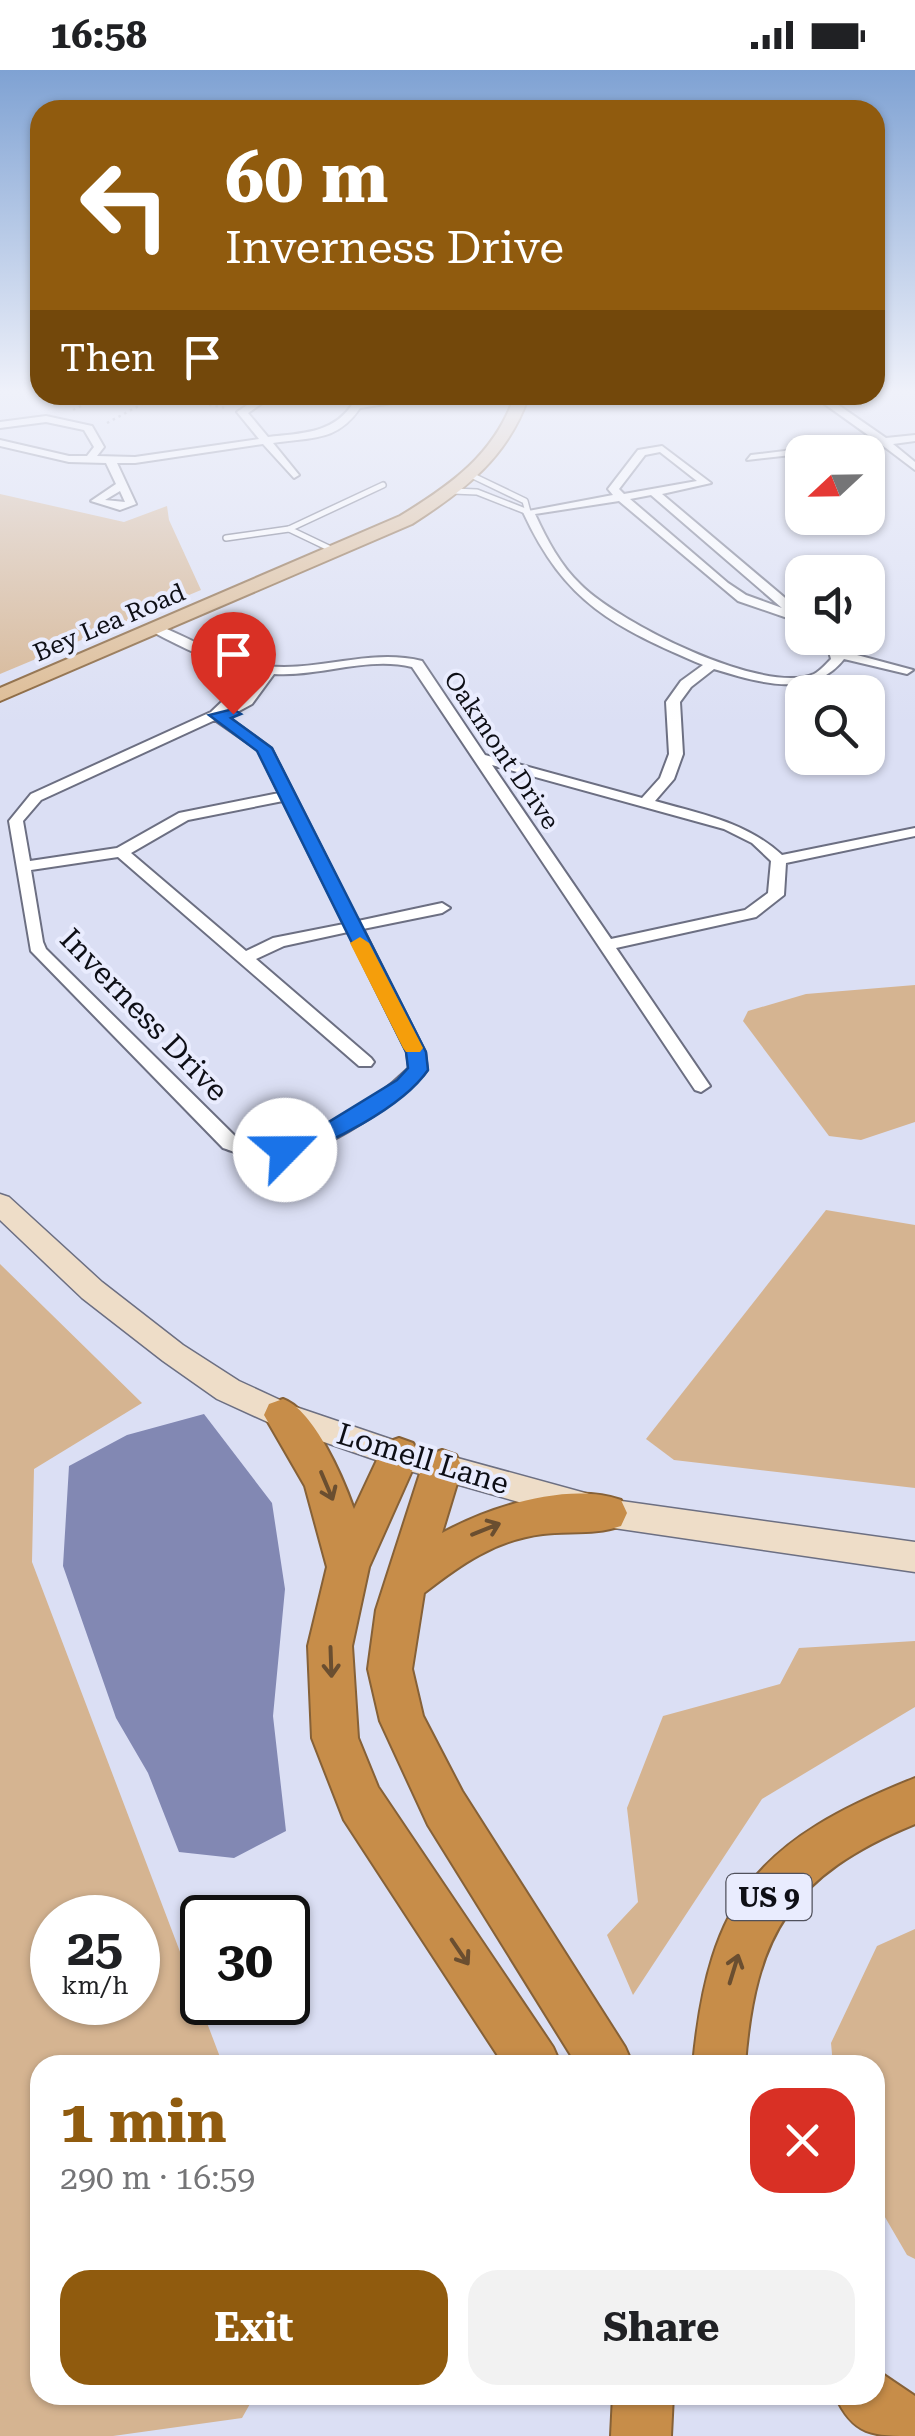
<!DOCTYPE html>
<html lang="en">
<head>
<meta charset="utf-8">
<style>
  :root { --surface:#fff; --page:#f2f2f2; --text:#202124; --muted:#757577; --accent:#905b0e }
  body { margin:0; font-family:"Roboto Serif",serif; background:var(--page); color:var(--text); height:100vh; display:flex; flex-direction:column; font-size:38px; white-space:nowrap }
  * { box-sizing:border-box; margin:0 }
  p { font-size:32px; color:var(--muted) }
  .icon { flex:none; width:55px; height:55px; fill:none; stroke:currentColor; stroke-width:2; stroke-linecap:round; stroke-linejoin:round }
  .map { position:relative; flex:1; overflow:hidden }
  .side { position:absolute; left:30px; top:1985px; width:855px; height:350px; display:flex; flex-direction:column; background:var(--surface); border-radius:30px; box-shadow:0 2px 8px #0004 }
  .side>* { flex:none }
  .banner { position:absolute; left:30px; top:30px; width:855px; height:305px; border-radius:30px; box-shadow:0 2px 8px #0004; background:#905b0e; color:#fff; overflow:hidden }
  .needle { width:65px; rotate:248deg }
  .fabs { position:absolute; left:785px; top:365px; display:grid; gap:20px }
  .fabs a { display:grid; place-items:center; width:100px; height:100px; border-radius:20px; background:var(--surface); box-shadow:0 2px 8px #0004; font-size:50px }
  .speed { position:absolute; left:30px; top:1825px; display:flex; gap:20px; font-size:50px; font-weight:700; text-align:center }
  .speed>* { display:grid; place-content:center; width:130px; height:130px; border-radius:50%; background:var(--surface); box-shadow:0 2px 8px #0004; line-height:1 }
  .speed small { font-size:25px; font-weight:400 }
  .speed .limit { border:5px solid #111; border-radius:15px; background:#fff; color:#111 }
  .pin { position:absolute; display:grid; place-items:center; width:85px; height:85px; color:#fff; margin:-102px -42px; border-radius:50% 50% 50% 0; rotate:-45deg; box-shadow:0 0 10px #0007 }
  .pin .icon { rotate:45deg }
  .me { position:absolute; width:110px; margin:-55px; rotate:67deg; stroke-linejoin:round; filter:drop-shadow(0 0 8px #0008) }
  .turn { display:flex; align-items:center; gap:35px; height:210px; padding:0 30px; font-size:45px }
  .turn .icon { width:130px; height:130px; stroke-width:2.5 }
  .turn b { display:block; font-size:70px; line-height:85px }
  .then { display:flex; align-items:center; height:95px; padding:0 30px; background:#0003; gap:20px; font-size:38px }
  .round { display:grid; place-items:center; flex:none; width:105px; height:105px; border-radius:30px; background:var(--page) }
  .head { display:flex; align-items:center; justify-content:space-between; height:170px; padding:0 30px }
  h1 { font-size:60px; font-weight:700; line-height:75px; color:var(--accent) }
  .primary-button { display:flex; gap:20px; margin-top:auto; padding:20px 30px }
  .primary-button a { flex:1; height:115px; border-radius:30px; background:var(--accent); color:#fff; font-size:40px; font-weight:700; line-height:115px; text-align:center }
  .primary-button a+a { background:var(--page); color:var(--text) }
  .status { display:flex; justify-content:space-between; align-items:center; height:70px; padding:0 50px; background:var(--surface); direction:ltr }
  .status svg { height:28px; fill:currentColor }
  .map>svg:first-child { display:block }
</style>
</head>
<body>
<div class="status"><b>16:58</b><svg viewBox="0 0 49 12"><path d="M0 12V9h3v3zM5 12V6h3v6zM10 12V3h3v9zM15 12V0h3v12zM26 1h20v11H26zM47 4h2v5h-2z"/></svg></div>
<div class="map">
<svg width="915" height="2366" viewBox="0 0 915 2366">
  <rect width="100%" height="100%" fill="#dbdff4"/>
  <g fill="#d5b491" fill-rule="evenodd">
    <path d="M0,424L124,452L167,436L169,450L201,520L0,604Z"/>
    <path d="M915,915V1052L861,1070L829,1066L743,951L748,941L806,924Z"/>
    <path d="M826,1140L915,1155V1418L674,1390L646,1369Z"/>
    <path d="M0,1194L142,1333L34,1399L32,1492L223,1995H40V2325H255L242,2348L113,2366H0ZM52,1848H138V1932H52Z"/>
    <path d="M915,1571V1637L762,1729L633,1925L607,1865L638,1832L627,1738L663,1646L780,1614L799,1578Z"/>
    <path d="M915,1859V2189L907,2185L875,2130V1995H833L831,1973L877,1876Z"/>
  </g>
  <path fill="#8288b3" d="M204,1344L272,1433L285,1519L273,1646L286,1761L234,1788L179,1782L148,1703L116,1648L63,1496L69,1396L127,1365Z"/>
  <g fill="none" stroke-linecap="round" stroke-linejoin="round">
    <g stroke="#6c6f82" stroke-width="8">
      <g id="lane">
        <path d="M471,405L525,431L528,442"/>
        <path d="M453,421L477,422L528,442"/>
        <path d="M226,468L289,459"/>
        <path d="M335,481L289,459L383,415"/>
      </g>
    </g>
    <g stroke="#6c6f82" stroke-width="4">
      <g id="street">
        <path d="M262,325H274L248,343L268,367C301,363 332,364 352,335L344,325H354L359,332L443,325L360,338C337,372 311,367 273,373L299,405L294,408L263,374L135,393H117L136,434L120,440L91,431L116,414L106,393L69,392L0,376V370L69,386H87L94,377L84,360L46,352L0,358V352L46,346L92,356L104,377L97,386L135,387L259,369L237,342ZM120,421L125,432L105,430Z"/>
        <path d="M812,325H824L886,368L915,365V371L893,374L915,392V400L882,375L747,390L751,385L875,370Z"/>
        <path d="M662,376L711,413L662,424L797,538V543L802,545V553L738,531L619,431L535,444C547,470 560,495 581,515C618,552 763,626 814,604C820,601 826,594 831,589L828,578L819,568H832L842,581L913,600L907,604L844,589C812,630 757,612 714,599L691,617L680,632L683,684L674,709L655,731C701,744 746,752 782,785L915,758V766L786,793L784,825L756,847L616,878L710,1016L701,1022L695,1020L412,597C367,586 320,607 274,604L252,634L228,647L271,678L358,851L442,833L450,838L442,843L363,859L425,982L427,1000L424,1004C387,1040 315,1092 261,1089C248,1088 235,1082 223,1078L31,881L9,751L31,724L211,642L232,622L245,600C212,592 183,578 153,562L151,559L157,555C194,569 225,592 266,596C319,602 369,578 422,591L485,685L642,728L660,708L669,684L666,632L681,611L703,595C614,557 565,533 523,442L613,425L608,419L638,380ZM660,382L697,411L624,424L619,419L645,385ZM651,425L782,538L746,525L728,513L630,429ZM257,602L262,603L249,622L233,636ZM215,650L258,680L279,723L179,743L117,778L30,791L23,751L41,730ZM492,695L724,759L752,773L771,791L768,823L745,840L611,869ZM283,731L344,854L273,868L246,881L131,783L188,750ZM118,787L359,996H371L374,992L371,988L256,889L284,876L348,862L407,982L409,998C377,1029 306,1080 259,1075C251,1074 244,1071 237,1068L46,879L43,872L31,800Z"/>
      </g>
    </g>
    <g stroke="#6c6f82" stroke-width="3">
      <path id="secondary" d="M0,1124L9,1127L102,1212L183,1275L239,1311L293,1336L399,1372L607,1429L915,1472V1502L607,1457L399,1398L272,1354L217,1329L163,1291L82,1228L0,1150Z"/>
    </g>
    <g stroke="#866137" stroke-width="4">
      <path id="primary" d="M515,325H529C509,386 465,420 412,454L0,631V618L400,446C451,415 495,384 515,325Z"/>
    </g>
    <g stroke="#866137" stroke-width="4">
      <g id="highway">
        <path d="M283,1329C314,1340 343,1408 354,1439L385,1373L399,1368L413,1373L419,1385L369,1497L352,1576L358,1668L378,1717L553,1977L561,1995H504L344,1750L312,1668L308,1576L327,1497L305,1416L264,1345L269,1334Z"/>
        <path d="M442,1380L456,1385L462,1397L442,1463C489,1437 569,1411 621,1430L627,1443L621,1456C596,1465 569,1461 543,1464C495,1470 461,1494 424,1523L412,1599L423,1646L462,1721L625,1977L633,1995H577L428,1755L380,1651L368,1599L376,1540L422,1397L428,1385Z"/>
        <path d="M915,1708V1754C791,1805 755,1864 745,1995H693C709,1825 760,1770 915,1708Z"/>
        <path d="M875,2299L915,2326V2366C873,2366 853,2366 835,2325H875Z"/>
        <path d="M613,2325H673L671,2366H611Z"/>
      </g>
    </g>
    <g stroke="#888a9a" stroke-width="2.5" stroke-dasharray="2.5 4" stroke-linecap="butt">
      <path d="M124,325L150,330"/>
      <path d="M158,325L226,338"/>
      <path d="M295,325L332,332"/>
      <path d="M73,340L103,325"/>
      <path d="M107,353L157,326"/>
    </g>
    <use href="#lane" stroke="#fff" stroke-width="5"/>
    <use href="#street" fill="#fff" fill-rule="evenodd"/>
    <use href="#secondary" fill="#eeddc8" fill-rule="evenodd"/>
    <use href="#primary" fill="#ddbb92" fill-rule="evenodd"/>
    <use href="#highway" fill="#c78d49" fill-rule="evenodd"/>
  </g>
  <defs><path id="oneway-shaft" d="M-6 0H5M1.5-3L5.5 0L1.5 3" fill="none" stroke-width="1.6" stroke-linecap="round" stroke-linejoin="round" transform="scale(2.5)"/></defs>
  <g stroke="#6a4e30">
    <use href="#oneway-shaft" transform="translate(327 1416) rotate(67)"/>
    <use href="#oneway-shaft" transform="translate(486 1459) rotate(-22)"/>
    <use href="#oneway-shaft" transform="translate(331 1592) rotate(88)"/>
    <use href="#oneway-shaft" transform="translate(460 1882) rotate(56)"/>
    <use href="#oneway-shaft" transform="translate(734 1899) rotate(-73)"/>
  </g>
  <linearGradient id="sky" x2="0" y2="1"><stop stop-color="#7fa2d3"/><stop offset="0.49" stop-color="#eff1fa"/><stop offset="1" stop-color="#eff1fa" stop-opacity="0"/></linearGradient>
  <rect width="915" height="655" fill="url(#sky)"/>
  <path fill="#1a73e8" stroke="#114b97" stroke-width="2.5" d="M233,639L241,644L231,648L272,678L426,982L428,1000C402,1038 328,1075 285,1088L274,1080L277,1075L304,1067L397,1010L408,998L406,982L257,681L209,645Z"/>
  <path fill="#f59e0b" d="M360,867L369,873L423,978L420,982H406L403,978L350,873Z"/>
  <g text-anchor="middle" stroke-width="8" stroke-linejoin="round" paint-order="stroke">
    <g font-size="25" fill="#0e0f16" stroke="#e9ecfe">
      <text transform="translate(109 552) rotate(-23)" y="9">Bey Lea Road</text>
      <text transform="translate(502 680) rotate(56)" y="9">Oakmont Drive</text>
    </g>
    <rect fill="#e9ecfe" stroke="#50515c" stroke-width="2.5" x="726.5" y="1804" width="85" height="46" rx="8"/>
    <g font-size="28" font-weight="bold" fill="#0e0f16">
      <text x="769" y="1837">US 9</text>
    </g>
    <g font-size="30" fill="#0e0f16" stroke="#e9ecfe">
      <text transform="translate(144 945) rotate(46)" y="10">Inverness Drive</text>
      <text transform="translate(423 1389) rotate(17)" y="10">Lomell Lane</text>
    </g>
  </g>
</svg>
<div class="fabs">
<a><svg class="needle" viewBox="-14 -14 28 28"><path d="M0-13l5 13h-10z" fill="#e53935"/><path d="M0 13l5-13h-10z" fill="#757577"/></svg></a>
<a><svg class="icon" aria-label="sound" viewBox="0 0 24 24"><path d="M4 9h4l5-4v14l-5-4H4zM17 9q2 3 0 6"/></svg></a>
<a><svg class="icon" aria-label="search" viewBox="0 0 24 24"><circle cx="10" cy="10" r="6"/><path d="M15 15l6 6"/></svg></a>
</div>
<div class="speed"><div>25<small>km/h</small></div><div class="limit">30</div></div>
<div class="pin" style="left:233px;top:644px;background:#d93025"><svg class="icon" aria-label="arrive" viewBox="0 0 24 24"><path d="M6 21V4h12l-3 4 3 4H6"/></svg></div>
<svg class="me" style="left:285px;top:1080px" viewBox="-20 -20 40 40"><circle r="19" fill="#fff"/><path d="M0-13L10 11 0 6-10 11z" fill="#1a73e8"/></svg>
<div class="banner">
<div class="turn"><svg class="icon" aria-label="left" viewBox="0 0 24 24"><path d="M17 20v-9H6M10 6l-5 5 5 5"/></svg><div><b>60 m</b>Inverness Drive</div></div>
<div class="then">Then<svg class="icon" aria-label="arrive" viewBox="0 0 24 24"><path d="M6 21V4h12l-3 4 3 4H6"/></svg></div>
</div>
<section class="side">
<div class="head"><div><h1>1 min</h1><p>290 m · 16:59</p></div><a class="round" style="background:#d93025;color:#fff"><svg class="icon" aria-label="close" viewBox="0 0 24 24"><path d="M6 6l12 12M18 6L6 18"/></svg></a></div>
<div class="primary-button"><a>Exit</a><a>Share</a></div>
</section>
</div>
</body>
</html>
